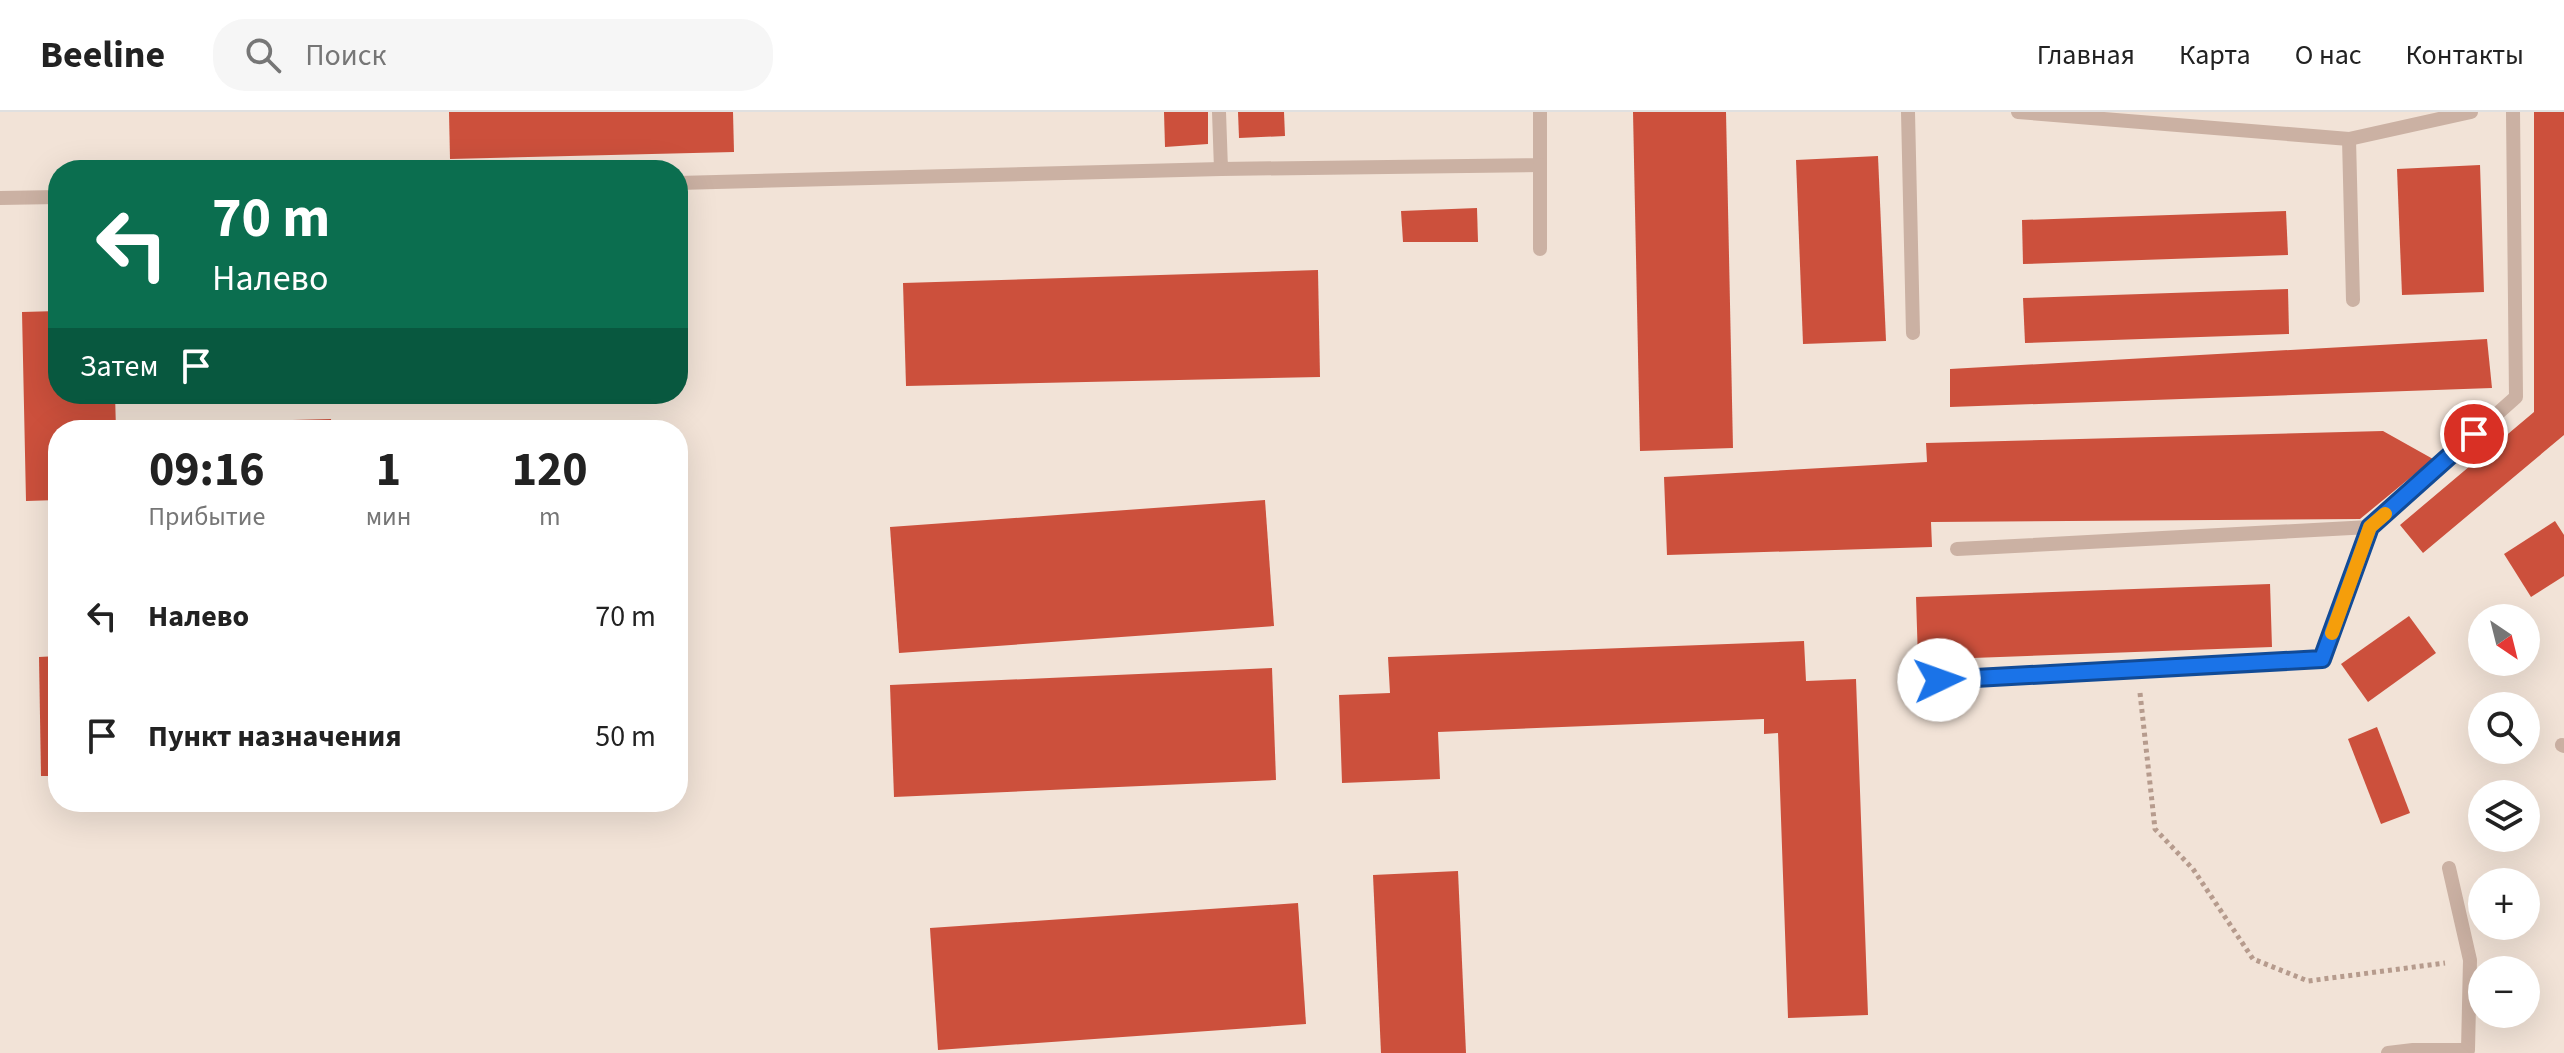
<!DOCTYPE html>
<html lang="ru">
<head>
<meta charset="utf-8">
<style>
  :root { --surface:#fff; --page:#f6f6f6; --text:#222; --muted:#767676; --line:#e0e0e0 }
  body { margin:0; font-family:"Source Sans 3",sans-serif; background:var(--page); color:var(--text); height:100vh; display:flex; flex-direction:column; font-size:30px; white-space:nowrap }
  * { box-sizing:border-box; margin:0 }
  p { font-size:26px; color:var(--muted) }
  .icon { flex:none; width:44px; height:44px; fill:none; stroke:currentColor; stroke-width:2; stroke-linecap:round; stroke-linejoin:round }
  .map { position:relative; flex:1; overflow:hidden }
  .details { position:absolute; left:48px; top:308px; width:640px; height:392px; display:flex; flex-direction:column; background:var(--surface); border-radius:32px; box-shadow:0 8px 32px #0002 }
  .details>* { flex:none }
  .top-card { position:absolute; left:48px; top:48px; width:640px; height:244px; border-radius:32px; box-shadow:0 8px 32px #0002; background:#0b6e4f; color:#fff; overflow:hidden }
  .needle { width:52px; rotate:145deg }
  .controls { position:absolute; left:2468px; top:492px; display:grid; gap:16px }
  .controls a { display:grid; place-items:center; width:72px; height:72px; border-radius:50%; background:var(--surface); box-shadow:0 8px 32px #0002; font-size:40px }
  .pin { position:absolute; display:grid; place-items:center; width:68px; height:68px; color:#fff; margin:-34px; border:4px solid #fff; border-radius:50%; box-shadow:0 2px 8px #0007 }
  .me { position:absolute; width:88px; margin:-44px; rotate:87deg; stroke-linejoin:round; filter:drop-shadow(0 0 6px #0008) }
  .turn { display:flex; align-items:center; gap:28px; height:168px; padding:0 32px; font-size:36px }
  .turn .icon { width:104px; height:104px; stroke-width:2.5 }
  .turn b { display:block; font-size:56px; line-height:68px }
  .then { display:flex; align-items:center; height:76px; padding:0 32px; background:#0003; gap:16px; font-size:30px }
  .eta { display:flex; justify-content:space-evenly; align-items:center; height:136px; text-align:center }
  .eta b { font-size:48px; font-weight:700; line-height:56px }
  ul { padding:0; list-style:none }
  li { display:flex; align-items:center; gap:24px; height:120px; padding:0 32px }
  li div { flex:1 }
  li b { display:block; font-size:30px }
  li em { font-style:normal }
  header { display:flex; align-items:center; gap:48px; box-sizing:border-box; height:112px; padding:0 40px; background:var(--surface); border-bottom:2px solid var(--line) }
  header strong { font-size:38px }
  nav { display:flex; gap:44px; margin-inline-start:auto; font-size:28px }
  .search { width:560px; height:72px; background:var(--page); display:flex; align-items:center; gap:20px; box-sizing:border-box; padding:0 28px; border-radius:32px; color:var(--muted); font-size:30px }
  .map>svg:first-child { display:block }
</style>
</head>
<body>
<header>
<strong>Beeline</strong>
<div class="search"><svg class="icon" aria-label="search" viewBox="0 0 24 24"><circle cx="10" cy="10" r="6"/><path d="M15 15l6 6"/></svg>Поиск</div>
<nav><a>Главная</a><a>Карта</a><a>О нас</a><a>Контакты</a></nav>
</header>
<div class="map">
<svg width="2564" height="941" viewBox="0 0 2564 941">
  <rect width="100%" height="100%" fill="#f2e3d7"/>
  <g fill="#cc503c">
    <path d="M449,0H733L734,40L450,47Z"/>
    <path d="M1164,0H1208V32L1165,35Z"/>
    <path d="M1238,0H1284L1285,24L1239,26Z"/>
    <path d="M1633,0H1726L1733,336L1640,339Z"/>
    <path d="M2534,0H2564V323L2423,441L2400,413L2534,300Z"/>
    <path d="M1878,44L1886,229L1803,232L1796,48Z"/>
    <path d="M2480,53L2484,180L2402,183L2397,57Z"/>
    <path d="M1477,96L1478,130H1403L1401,99Z"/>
    <path d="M2286,99L2288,143L2023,152L2022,108Z"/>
    <path d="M1318,158L1320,265L906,274L903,171Z"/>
    <path d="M2288,177L2289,222L2025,231L2023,186Z"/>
    <path d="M58,199V282H115L116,318H58V388L26,389L22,200Z"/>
    <path d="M2487,227L2492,276L1950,295V257Z"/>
    <path d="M331,307L332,318H214V310Z"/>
    <path d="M2383,319L2433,347L2360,407L1931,410L1932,435L1667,443L1664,365L1927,350L1926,331Z"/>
    <path d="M1265,388L1274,514L899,541L890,415Z"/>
    <path d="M2555,409L2564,423V464L2531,485L2504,442Z"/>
    <path d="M2270,472L2272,535L1918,548L1916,485Z"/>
    <path d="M2409,504L2436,541L2368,590L2341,552Z"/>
    <path d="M1804,529L1806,569L1856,567L1868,903L1788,906L1778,621L1764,622V607L1438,620L1440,667L1342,671L1339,583L1390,581L1388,545Z"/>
    <path d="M58,544V664H41L39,545Z"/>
    <path d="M1272,556L1276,668L894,685L890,573Z"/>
    <path d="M2377,615L2410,701L2381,712L2348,627Z"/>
    <path d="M1458,759L1466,941H1381L1373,763Z"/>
    <path d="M1298,791L1306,912L938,938L930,816Z"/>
  </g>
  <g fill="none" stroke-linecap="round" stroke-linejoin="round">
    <path stroke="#b69b8d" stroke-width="5" stroke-dasharray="4 4" stroke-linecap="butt" d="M2140,581L2155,717L2193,757L2253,847L2308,869L2445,851"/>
    <g stroke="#cbb1a3" stroke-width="14">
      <path d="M1219,0L1221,57L1540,53V0"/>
      <path d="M1908,0L1913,221"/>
      <path d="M2018,0L2349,27L2471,0"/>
      <path d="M2349,27L2353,188"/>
      <path d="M1540,53V137"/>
      <path d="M678,71L1221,57"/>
      <path d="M0,86L58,85"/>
      <path d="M1957,437L2370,415"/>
      <path d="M1939,568L2322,547L2370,415L2516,285L2513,0"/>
      <path d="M2562,633L2564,634"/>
      <path d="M2388,941L2413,938H2468L2470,848L2449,756"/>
    </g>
  </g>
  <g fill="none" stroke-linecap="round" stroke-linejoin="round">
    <g stroke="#114b97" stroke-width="20">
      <path id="route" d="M1939,568L2322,547L2370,415L2474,322"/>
    </g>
    <use href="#route" stroke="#1a73e8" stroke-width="14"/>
    <path stroke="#f59e0b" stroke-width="14" d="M2332,521L2370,415L2385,402"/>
  </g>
</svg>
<div class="controls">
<a><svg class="needle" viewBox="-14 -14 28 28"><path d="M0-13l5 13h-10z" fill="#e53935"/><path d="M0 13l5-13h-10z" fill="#767676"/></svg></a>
<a><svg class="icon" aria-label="search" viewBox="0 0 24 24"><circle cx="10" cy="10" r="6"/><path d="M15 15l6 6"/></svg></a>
<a><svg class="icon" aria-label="layers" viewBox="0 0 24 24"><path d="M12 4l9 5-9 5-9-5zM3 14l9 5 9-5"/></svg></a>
<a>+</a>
<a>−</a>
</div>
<div class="pin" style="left:2474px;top:322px;background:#d93025"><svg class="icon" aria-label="arrive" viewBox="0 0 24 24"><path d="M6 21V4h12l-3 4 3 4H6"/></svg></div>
<svg class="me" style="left:1939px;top:568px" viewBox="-20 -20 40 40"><circle r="19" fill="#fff"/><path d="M0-13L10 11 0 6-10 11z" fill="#1a73e8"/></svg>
<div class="top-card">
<div class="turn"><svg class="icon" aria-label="left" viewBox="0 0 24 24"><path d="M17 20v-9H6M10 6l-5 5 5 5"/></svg><div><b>70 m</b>Налево</div></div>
<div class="then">Затем<svg class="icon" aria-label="arrive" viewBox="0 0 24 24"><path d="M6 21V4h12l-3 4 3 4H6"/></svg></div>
</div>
<section class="details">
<div class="eta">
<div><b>09:16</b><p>Прибытие</p></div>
<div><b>1</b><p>мин</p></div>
<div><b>120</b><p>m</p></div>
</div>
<ul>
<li><svg class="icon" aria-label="left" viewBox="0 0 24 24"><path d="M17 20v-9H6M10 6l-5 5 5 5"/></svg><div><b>Налево</b></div><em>70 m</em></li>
<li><svg class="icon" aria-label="arrive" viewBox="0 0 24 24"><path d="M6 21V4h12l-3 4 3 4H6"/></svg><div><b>Пункт назначения</b></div><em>50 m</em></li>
</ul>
</section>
</div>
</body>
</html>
